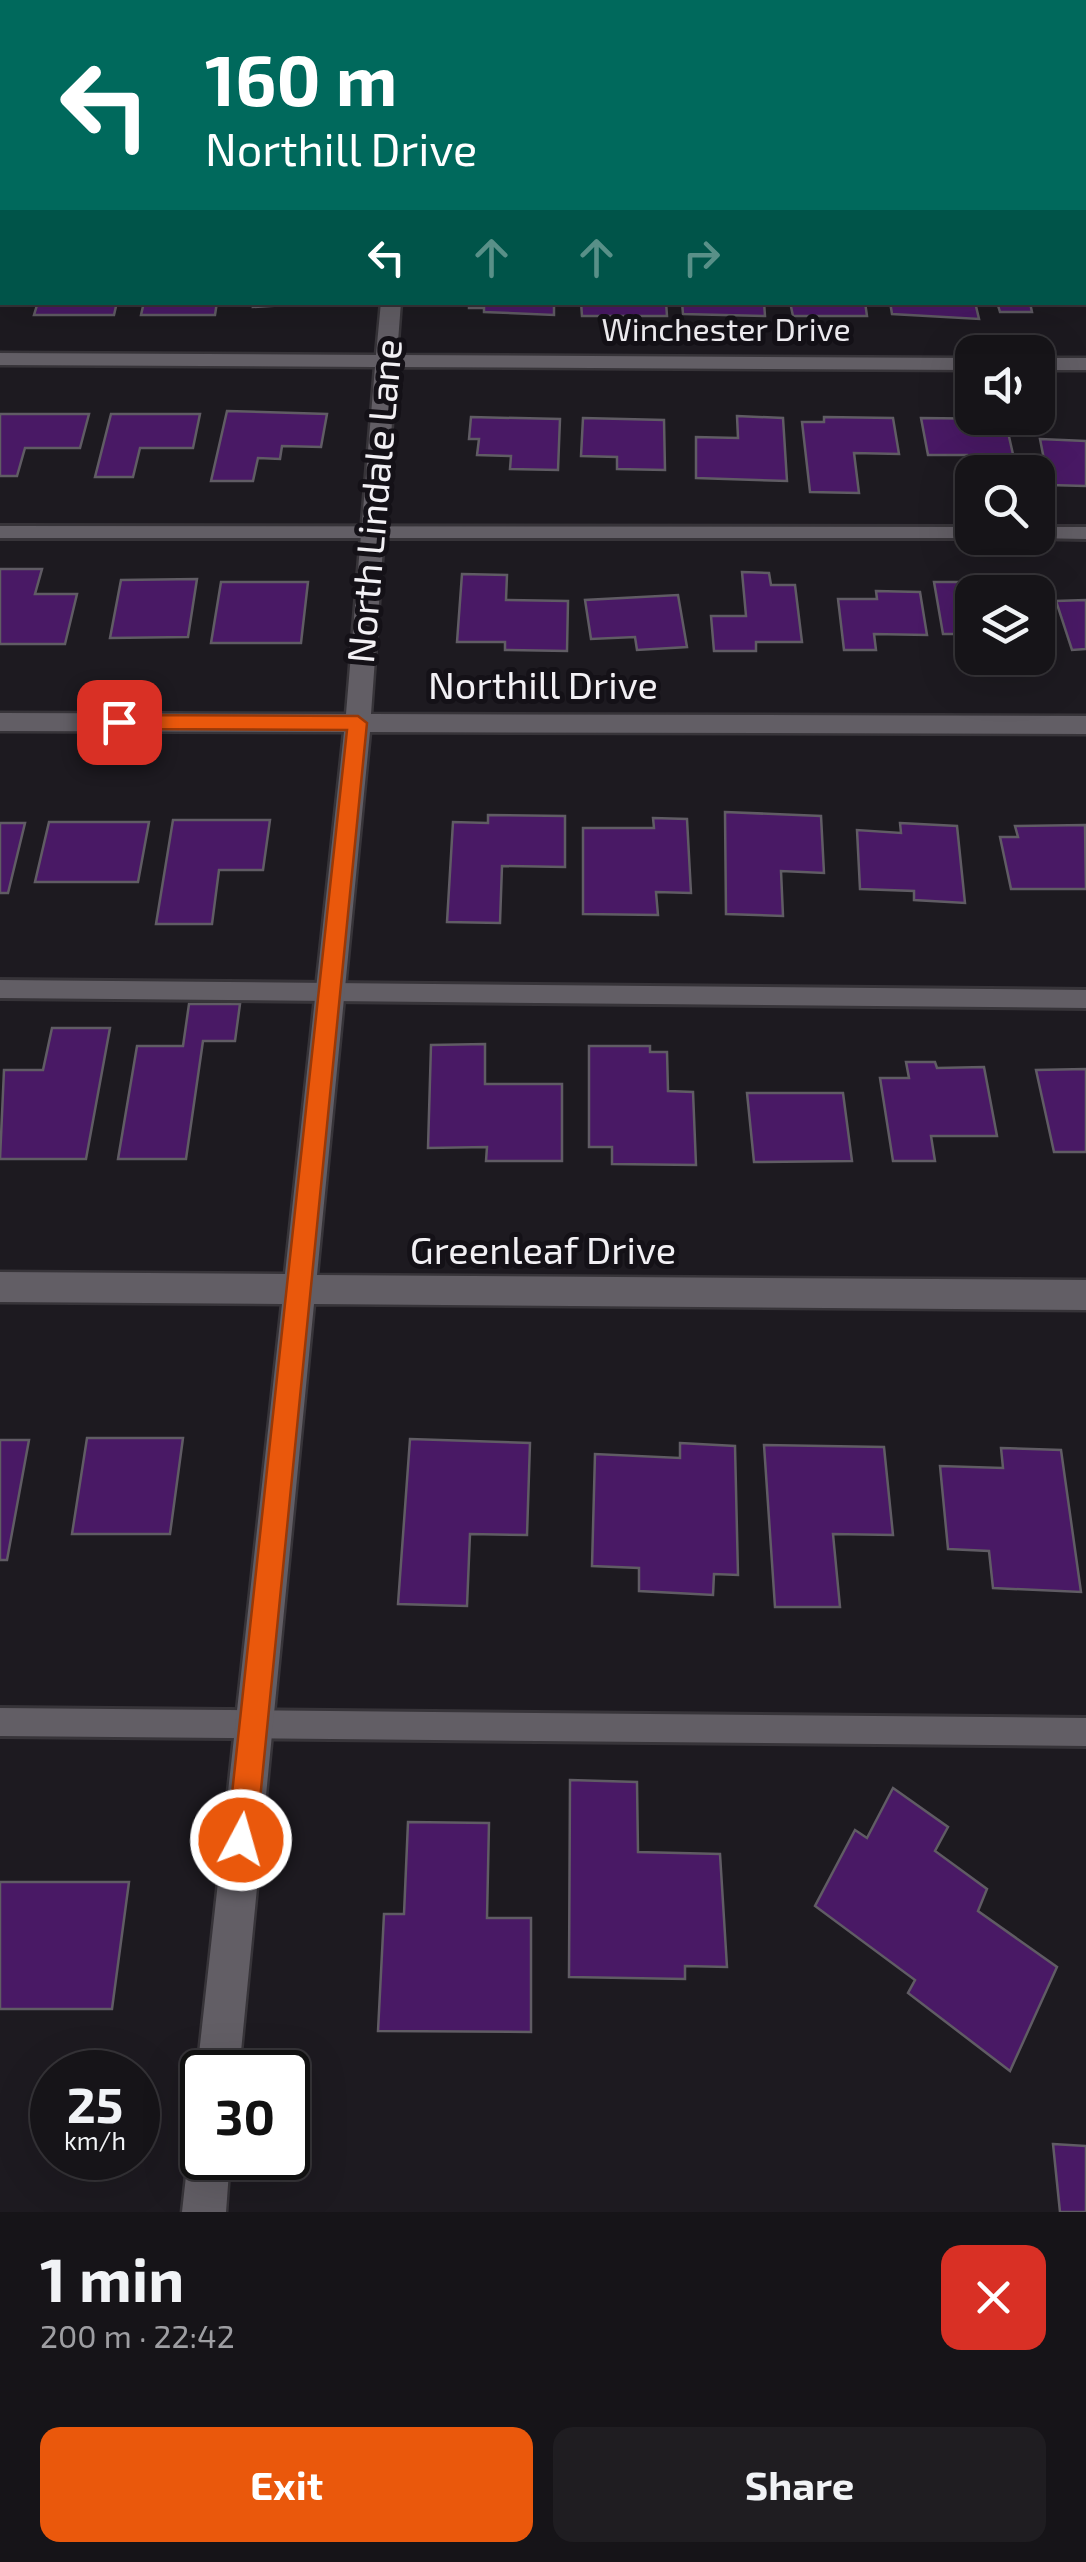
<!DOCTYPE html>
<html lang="en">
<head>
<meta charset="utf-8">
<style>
  :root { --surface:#161418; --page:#1f1d21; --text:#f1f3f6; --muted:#9e9ea2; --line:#353337; --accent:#ea580c }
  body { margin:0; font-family:"Exo 2",sans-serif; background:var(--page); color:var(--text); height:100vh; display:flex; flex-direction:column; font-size:38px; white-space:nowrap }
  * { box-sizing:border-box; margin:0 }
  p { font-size:32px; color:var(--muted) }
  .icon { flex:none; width:55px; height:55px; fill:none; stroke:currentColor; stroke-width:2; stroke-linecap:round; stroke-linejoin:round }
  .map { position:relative; height:2212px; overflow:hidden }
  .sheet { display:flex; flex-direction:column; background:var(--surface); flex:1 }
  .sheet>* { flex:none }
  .hud { position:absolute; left:0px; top:0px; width:1088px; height:305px; box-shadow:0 10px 40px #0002,0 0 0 2px var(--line); background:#00695c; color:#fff; overflow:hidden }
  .controls { position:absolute; left:955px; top:335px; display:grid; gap:20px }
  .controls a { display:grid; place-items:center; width:100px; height:100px; border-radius:20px; background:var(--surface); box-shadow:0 10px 40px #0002,0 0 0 2px var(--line); font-size:50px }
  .speed { position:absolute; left:30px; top:2050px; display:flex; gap:20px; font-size:50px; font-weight:700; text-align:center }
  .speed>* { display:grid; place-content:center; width:130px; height:130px; border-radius:50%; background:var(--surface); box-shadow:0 10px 40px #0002,0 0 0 2px var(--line); line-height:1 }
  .speed small { font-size:25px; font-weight:400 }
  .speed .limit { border:5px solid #111; border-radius:15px; background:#fff; color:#111 }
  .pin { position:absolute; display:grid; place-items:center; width:85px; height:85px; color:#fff; margin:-42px; border-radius:20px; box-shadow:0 5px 15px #0006 }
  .me { position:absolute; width:110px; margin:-55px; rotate:6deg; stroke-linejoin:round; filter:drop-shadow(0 0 8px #0008) }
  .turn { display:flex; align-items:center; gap:35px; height:210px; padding:0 40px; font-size:45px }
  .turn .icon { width:130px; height:130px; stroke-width:2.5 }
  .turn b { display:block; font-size:70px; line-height:85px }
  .lanes { display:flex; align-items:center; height:95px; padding:0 40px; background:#0003; justify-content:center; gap:50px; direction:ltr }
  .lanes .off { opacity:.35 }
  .round { display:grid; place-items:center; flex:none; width:105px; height:105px; border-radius:20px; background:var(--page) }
  .headline { display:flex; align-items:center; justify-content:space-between; height:170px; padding:0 40px }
  h1 { font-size:60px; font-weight:700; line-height:75px }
  .button { display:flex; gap:20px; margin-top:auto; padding:20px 40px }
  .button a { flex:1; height:115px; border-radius:20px; background:var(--accent); color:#fff; font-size:40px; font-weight:700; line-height:115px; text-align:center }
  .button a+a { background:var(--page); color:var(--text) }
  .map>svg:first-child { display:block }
</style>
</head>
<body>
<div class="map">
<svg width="1086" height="2212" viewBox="0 0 1086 2212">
  <rect width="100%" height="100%" fill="#1d1a20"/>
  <g fill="#491965" stroke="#605c64" stroke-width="2.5">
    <path d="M38,302H117L114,315H34Z"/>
    <path d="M144,302H217L215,315H141Z"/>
    <path d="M254,302H335L253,307Z"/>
    <path d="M469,302H554V315L484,312V308H469Z"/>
    <path d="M581,302H666L667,316H582Z"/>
    <path d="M682,302H764L765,316L683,314Z"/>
    <path d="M790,302H865L867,316H793Z"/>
    <path d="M890,302H975L979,319L892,314Z"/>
    <path d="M997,302H1072V303H1030L1032,312H1000Z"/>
    <path d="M227,411L327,414L321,447L282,446L280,459L258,458L253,481H211Z"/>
    <path d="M0,414H89L80,448H25L17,476H0Z"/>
    <path d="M111,414H200L193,448H140L133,477H95Z"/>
    <path d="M737,416L783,418L787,481L696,478V437L738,438Z"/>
    <path d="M471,417L560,419L558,470L510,469L511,456L477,455L479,439H469Z"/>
    <path d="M824,417L893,418L899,454L854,453L859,493L810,492L802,422H824Z"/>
    <path d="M583,418L664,420L665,470L617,469V457L581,456Z"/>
    <path d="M921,418L1005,419L1017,472H970L967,455H928Z"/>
    <path d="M1040,439L1086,441V486L1049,485Z"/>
    <path d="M0,569H42L35,594H77L65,644H0Z"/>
    <path d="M742,572L769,573L771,585H795L802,642H756V651H714L711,616H746Z"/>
    <path d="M462,574L507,575L506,600L568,601L567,651L505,650V642H457Z"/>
    <path d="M974,578H1026L1029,592H972L971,634H943L934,582H975Z"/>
    <path d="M197,579L188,637L110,638L121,580Z"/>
    <path d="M221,582H308L301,643H211Z"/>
    <path d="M876,591L920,592L927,635L874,634L876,650H844L838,599H877Z"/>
    <path d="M678,595L687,647L637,650L635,637L591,639L585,600Z"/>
    <path d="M1086,600V649L1072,650L1056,601Z"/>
    <path d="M725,812L821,816L824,873L781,871L783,916L726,914Z"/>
    <path d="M488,815L565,816V867L502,866L500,923L447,922L453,822L488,823Z"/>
    <path d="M653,818L687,819L691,893L656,892L658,915L583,914V828H654Z"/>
    <path d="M173,820H270L263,870H219L212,924H156Z"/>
    <path d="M49,822H149L138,882H35Z"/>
    <path d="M0,823H25L8,893H0Z"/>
    <path d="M900,823L957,826L965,903L914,900V891L860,889L857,830L901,833Z"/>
    <path d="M1085,825L1086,889H1011L1000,837H1018L1015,826Z"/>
    <path d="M189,1004H240L235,1041H203L186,1159H118L137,1046H183Z"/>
    <path d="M52,1028H110L86,1159H0L4,1070H43Z"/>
    <path d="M485,1044V1084H562V1161H486L487,1147L428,1148L431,1045Z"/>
    <path d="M589,1046H650V1052H667L668,1091L693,1092L696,1165L612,1164V1147H589Z"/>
    <path d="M906,1062H935L937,1068L984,1067L997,1136H931L935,1161H893L880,1078H909Z"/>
    <path d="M1086,1069V1152H1054L1036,1070Z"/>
    <path d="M747,1093H843L852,1161L754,1162Z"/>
    <path d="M87,1438H183L170,1534H72Z"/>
    <path d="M410,1439L530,1443L527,1535L470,1534L467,1606L398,1604Z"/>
    <path d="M0,1440H29L7,1560H0Z"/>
    <path d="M680,1443L735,1446L738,1575L714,1574L713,1595L639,1591V1568L592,1566L595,1454L680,1458Z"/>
    <path d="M764,1445L884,1447L893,1535L833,1534L840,1607H775Z"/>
    <path d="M1001,1448L1061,1450L1081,1592L993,1588L989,1551L948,1549L940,1466L1003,1468Z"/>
    <path d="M570,1780L637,1782L638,1852L720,1854L727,1967L685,1966V1979L569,1977Z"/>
    <path d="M893,1788L948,1827L935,1851L987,1889L978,1911L1057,1967L1010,2071L908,1993L915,1980L815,1906L855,1830L867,1838Z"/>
    <path d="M408,1822L489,1823L487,1918H531V2032L378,2031L384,1914H404Z"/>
    <path d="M0,1882H129L112,2009H0Z"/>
    <path d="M1053,2144L1086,2146V2212H1060Z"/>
  </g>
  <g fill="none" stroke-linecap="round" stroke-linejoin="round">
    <g stroke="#373439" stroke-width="6">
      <g id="lane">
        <path d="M422,0H1086V5L423,2Z"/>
        <rect x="0" y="218" width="2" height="8"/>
        <rect x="1085" y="221" width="1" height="9"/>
        <path d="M0,526L972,527V538H976H0Z"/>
        <path d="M1038,527H1086V539L1034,538H1038Z"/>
        <path d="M0,980L1086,990V1008L0,998Z"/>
        <path d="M0,1708L1086,1718V1746L0,1736Z"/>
      </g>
    </g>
    <g stroke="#373439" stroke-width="5">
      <g id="street">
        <rect x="402" y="0" width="16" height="2"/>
        <rect x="0" y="98" width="2" height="10"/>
        <path d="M381,302H401L397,355L972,358V370L396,367L371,714L1086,716V734L370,732L317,1275L1086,1280V1310L314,1304L239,2072H202V2085L197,2072L282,1304L0,1302V1272L285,1274L344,732L0,731V713L346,714L375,367L0,365V353L376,355Z"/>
        <rect x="1038" y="358" width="48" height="12"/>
        <path d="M202,2139V2158H230L226,2212H182L188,2158L194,2143Z"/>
      </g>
    </g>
    <use href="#lane" fill="#625e65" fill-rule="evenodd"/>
    <use href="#street" fill="#625e65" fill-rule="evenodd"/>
  </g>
  <path fill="#ea580c" stroke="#983908" stroke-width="2.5" d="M119,715L358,716L367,723L256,1840L252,1851L241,1855L231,1851L227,1840L347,730L119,729L110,722Z"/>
  <g text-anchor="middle" stroke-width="10" stroke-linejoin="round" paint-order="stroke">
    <g font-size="32" fill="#f2f0f4" stroke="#141117">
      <text x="726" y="341">Winchester Drive</text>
    </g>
    <g font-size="38" fill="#f2f0f4" stroke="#141117">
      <text transform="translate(375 501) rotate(-85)" y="13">North Lindale Lane</text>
      <text x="543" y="699">Northill Drive</text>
      <text x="543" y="1264">Greenleaf Drive</text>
    </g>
  </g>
</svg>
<div class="controls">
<a><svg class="icon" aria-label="sound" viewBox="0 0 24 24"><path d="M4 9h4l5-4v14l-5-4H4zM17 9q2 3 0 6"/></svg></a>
<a><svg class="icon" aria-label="search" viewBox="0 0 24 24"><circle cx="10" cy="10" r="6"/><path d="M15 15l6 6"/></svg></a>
<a><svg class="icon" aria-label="layers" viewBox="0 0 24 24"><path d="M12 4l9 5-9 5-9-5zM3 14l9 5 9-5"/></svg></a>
</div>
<div class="speed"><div>25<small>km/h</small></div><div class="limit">30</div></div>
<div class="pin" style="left:119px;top:722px;background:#d93025"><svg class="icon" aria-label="arrive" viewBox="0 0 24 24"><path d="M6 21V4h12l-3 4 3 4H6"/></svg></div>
<svg class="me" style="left:241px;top:1840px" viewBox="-20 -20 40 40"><circle r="17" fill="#ea580c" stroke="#fff" stroke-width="3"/><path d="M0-11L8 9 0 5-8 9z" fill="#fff"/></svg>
<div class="hud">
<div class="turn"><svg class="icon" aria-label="left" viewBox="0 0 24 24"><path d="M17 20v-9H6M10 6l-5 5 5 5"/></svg><div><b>160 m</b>Northill Drive</div></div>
<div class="lanes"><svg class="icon" aria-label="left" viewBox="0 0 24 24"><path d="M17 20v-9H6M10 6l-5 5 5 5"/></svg><svg class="icon off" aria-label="ahead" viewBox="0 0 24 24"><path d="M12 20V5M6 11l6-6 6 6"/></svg><svg class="icon off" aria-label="ahead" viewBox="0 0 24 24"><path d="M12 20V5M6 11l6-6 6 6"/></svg><svg class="icon off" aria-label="right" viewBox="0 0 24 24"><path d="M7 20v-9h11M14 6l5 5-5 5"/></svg></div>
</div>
</div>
<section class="sheet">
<div class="headline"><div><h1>1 min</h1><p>200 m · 22:42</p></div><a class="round" style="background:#d93025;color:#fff"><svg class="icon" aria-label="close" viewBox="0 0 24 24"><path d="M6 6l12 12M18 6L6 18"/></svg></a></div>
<div class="button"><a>Exit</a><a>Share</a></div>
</section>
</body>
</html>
